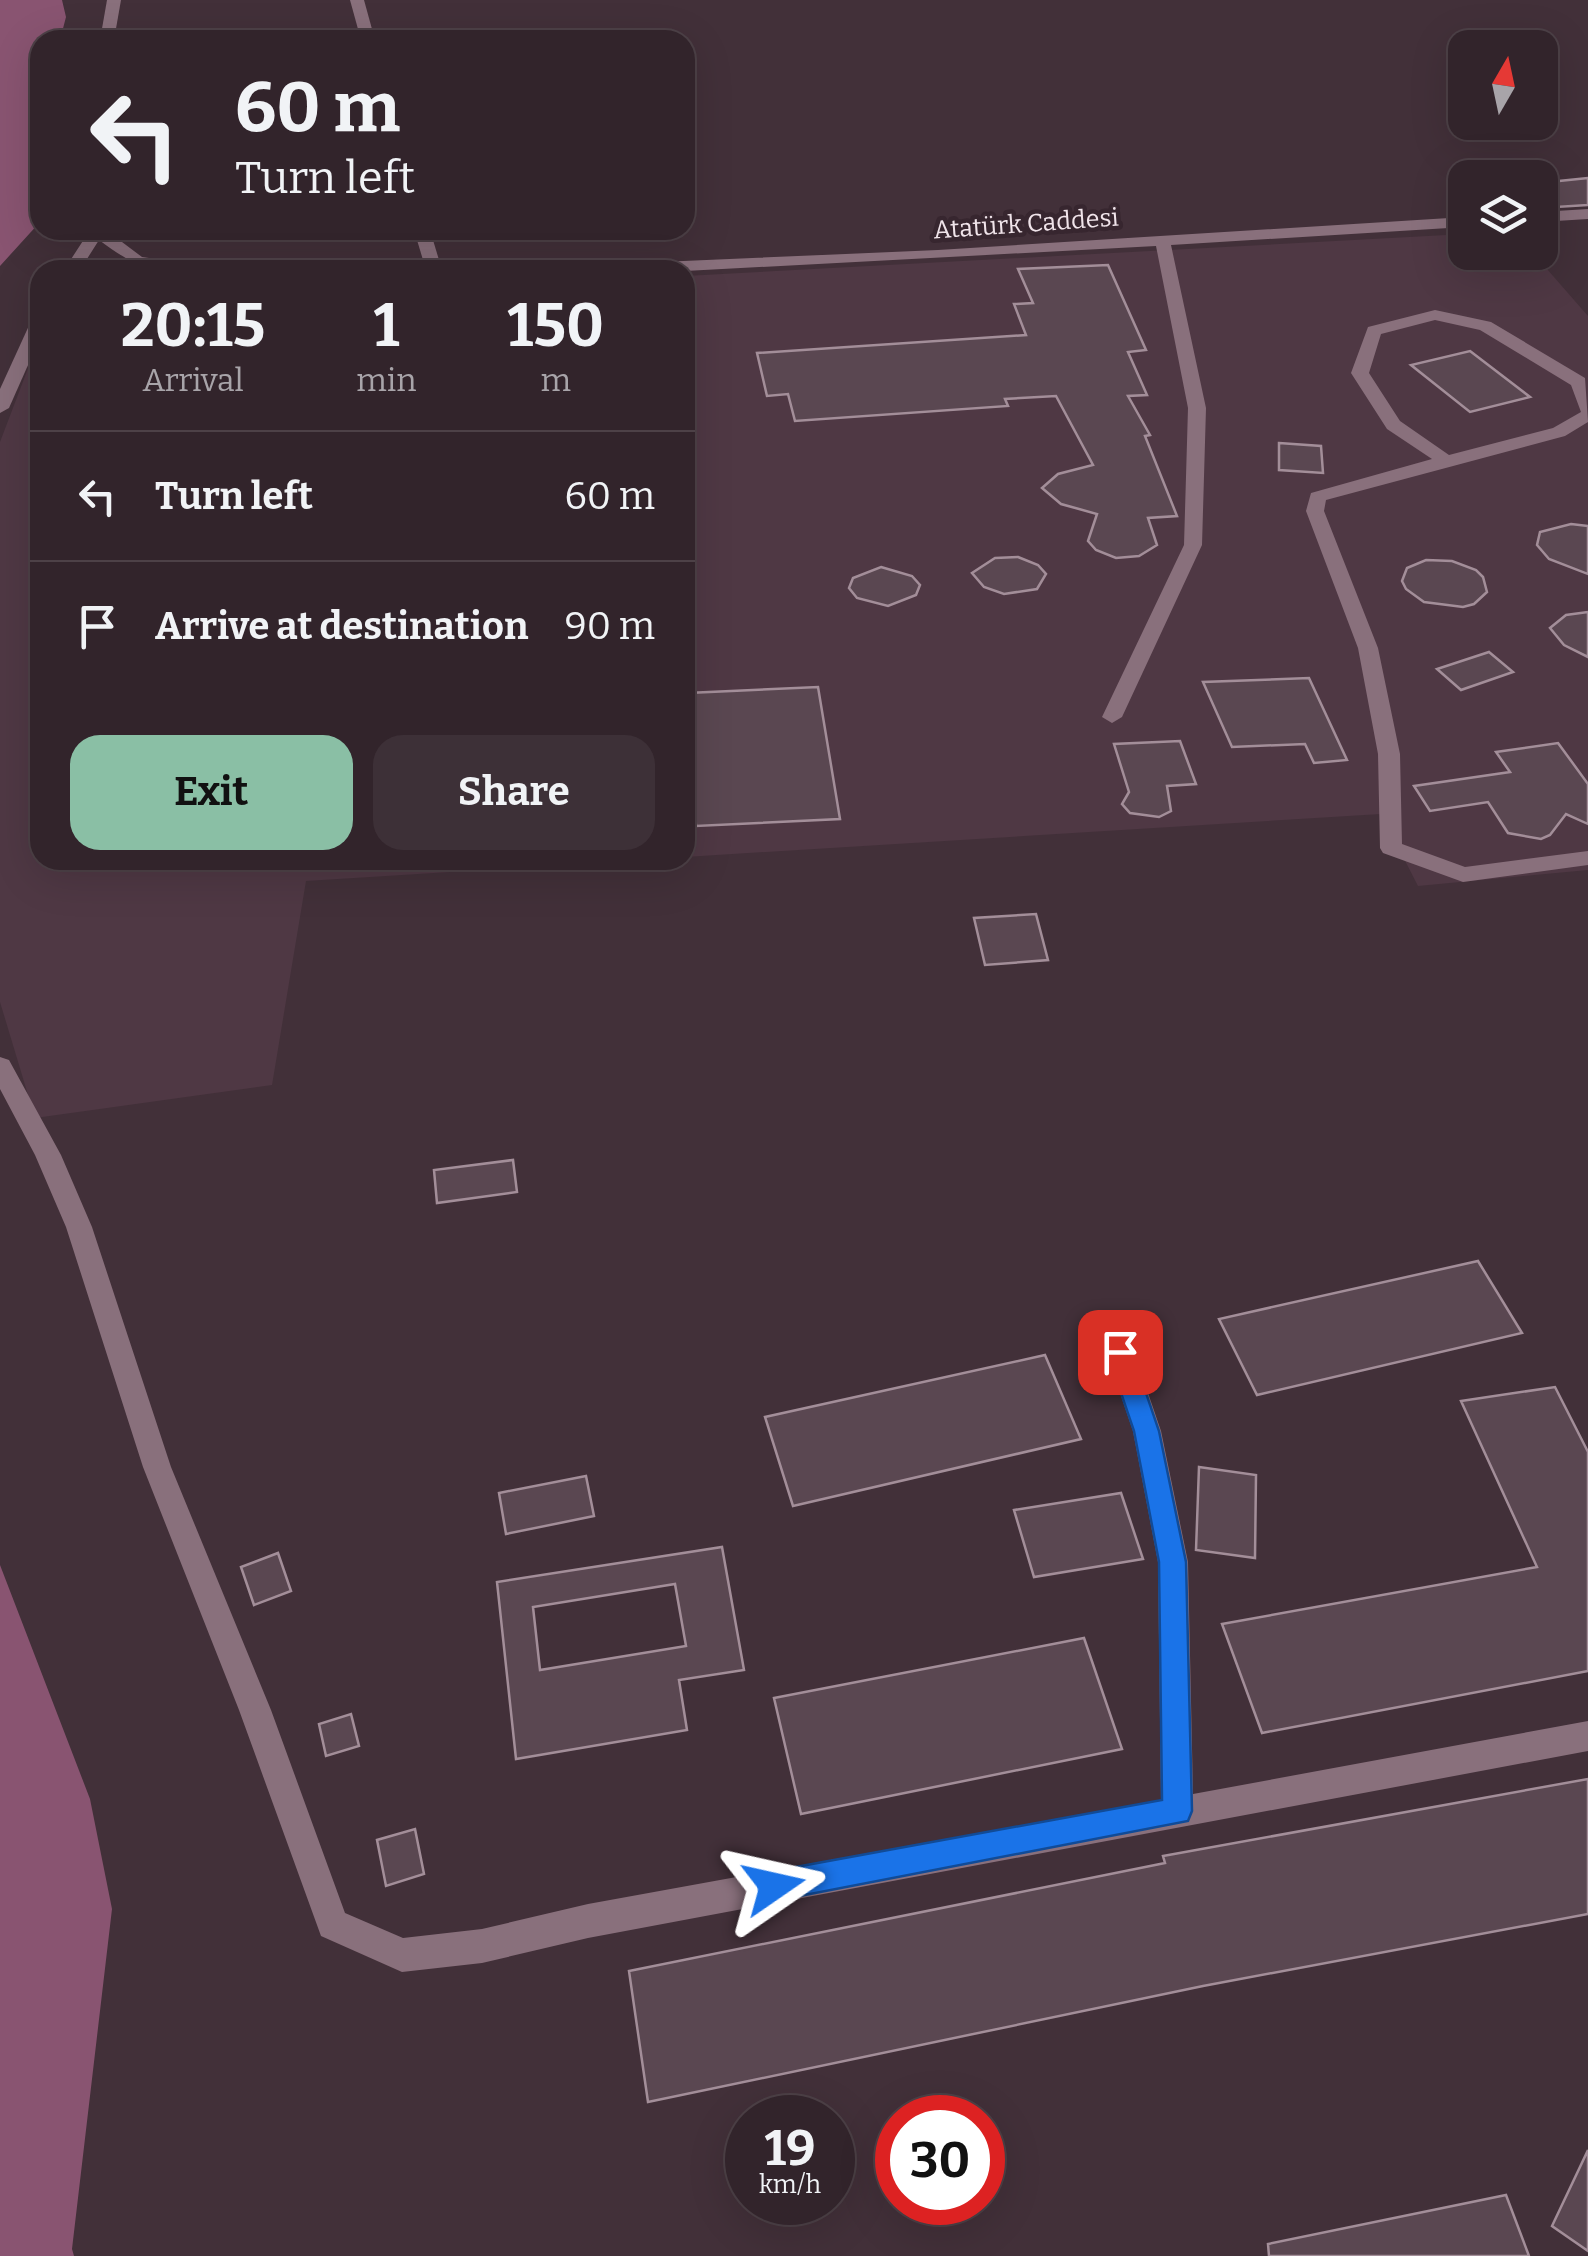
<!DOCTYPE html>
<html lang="en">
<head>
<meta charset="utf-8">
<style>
  :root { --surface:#32242b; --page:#3d3037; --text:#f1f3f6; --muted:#a8a4a9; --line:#4d4147; --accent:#8abfa5 }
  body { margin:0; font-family:Bitter,serif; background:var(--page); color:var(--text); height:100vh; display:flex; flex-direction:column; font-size:38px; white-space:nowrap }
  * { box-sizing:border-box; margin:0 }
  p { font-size:32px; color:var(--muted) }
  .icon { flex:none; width:55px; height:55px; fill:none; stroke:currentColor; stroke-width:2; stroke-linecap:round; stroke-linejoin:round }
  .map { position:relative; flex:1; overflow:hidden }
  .details { position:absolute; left:30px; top:260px; width:665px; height:610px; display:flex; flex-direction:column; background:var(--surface); border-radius:30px; box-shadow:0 10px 40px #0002,0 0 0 2px var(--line) }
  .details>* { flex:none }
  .banner { position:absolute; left:30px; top:30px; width:665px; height:210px; border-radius:30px; box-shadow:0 10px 40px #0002,0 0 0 2px var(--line); background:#32242b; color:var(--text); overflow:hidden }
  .needle { width:65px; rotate:9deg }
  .tools { position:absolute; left:1448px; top:30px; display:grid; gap:20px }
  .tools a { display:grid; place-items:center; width:110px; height:110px; border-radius:20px; background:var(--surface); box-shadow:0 10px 40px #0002,0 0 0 2px var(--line); font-size:50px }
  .speed { position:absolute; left:725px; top:2095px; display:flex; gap:20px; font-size:50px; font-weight:700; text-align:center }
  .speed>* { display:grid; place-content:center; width:130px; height:130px; border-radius:50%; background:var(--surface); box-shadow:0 10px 40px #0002,0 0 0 2px var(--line); line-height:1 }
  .speed small { font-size:25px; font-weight:400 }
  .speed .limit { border:15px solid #d22; background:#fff; color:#111 }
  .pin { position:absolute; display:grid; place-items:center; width:85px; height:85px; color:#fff; margin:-42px; border-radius:20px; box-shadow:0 5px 15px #0006 }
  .me { position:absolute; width:110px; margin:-55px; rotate:79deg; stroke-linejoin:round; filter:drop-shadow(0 0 8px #0008) }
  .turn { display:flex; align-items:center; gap:35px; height:210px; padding:0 40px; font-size:45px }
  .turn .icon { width:130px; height:130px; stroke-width:2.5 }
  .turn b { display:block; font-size:70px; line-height:85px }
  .eta { display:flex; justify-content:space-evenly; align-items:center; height:170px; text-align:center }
  .eta b { font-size:60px; font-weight:700; line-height:70px }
  .cta { display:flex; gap:20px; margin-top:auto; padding:20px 40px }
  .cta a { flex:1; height:115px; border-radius:30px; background:var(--accent); color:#111; font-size:40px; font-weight:700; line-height:115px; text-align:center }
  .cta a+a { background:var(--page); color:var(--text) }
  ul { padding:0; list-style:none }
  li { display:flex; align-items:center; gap:30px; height:130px; padding:0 40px; border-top:2px solid var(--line) }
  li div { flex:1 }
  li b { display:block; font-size:38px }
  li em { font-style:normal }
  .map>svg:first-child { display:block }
</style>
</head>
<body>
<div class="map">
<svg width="1588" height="2256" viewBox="0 0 1588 2256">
  <rect width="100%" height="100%" fill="#423039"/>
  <g fill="#4f3844">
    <path d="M1465,234V252L1533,253L1588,316V870L1418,886L1381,814L685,857V276Z"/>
    <path d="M40,337V860H641L306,881L272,1085L35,1118L0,1002V442Z"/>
  </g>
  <g fill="#895471">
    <path d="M0,0H62L66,17L60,40H40V222L0,266Z"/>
    <path d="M0,1565L90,1799L112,1909L72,2249L74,2256H0Z"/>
  </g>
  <g fill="#5a4751" stroke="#a38e99" stroke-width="2.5" fill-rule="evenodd">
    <path d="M1588,178V205L1540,208V183Z"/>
    <path d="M1108,265L1146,350L1128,352L1147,395L1128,396L1150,435L1145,436L1177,516L1148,518L1157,545L1139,556L1116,558L1096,550L1088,541L1097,514L1061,504L1042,488L1058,474L1093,465L1056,396L1005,399L1008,406L795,421L788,394L767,396L757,353L1026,335L1014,304L1033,303L1018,269Z"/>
    <path d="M1470,351L1530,397L1470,412L1411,365Z"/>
    <path d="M1279,443L1321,446L1323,473L1279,470Z"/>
    <path d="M1571,524L1588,526V574L1549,559L1537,545L1540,532Z"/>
    <path d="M1018,557L1038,565L1046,574L1037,589L1004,594L984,587L972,573L995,558Z"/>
    <path d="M1426,560L1452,561L1476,570L1483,577L1487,592L1474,604L1463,607L1424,602L1406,589L1402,581L1407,568Z"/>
    <path d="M881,567L912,576L920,585L916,595L888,606L857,598L849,588L853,578Z"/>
    <path d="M1588,612V657L1564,645L1550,628L1566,615Z"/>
    <path d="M1489,652L1513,672L1461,690L1437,669Z"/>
    <path d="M1309,678L1347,760L1314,763L1305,744L1232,747L1203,682Z"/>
    <path d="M818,687L840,819L696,826L688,693Z"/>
    <path d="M1180,741L1196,784L1167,786L1171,811L1159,817L1130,813L1122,804L1129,792L1114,744Z"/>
    <path d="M1558,743L1588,784V824L1566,814L1550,835L1541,839L1508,833L1488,802L1430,811L1414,786L1510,772L1496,752Z"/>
    <path d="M1036,914L1048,960L985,965L974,918Z"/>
    <path d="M513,1160L517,1192L437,1203L434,1170Z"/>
    <path d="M1478,1261L1522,1333L1257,1395L1219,1319Z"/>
    <path d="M1045,1355L1081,1439L793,1506L765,1417Z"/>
    <path d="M1555,1387L1588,1452V1671L1262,1733L1222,1624L1537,1567L1461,1401Z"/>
    <path d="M1199,1467L1256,1475L1255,1558L1196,1550Z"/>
    <path d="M586,1476L594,1516L506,1534L499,1493Z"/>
    <path d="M1121,1493L1143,1559L1034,1577L1014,1510Z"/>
    <path d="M722,1547L744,1670L679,1680L687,1730L516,1759L497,1582ZM675,1584L686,1646L540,1670L533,1607Z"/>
    <path d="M278,1553L291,1591L254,1605L241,1567Z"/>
    <path d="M1084,1638L1122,1749L801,1814L774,1698Z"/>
    <path d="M351,1714L359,1746L326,1756L319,1724Z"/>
    <path d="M1588,1779V1914L1203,1986L648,2102L629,1971L1165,1863L1163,1856Z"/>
    <path d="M415,1829L424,1874L386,1886L377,1840Z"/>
    <path d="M1588,2150V2251L1552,2226Z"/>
    <path d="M1506,2195L1529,2256H1269L1268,2244Z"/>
  </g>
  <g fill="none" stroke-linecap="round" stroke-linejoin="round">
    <g fill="#89707c" fill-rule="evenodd">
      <path d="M107,0H121L114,40H100Z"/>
      <path d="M350,0H364L375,40H361Z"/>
      <path d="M1588,209V219L1540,222V212Z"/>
      <path d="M1465,217V227L1171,245L1206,408L1202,545L1122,717L1112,723L1102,717L1184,545L1188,408L1156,246L685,271L583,270L591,265L938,250Z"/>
      <path d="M90,230H106L142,257L198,265L206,270C153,270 143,273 99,240L80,270H64Z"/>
      <path d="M414,230H430L442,270H426Z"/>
      <path d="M1435,310L1491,322L1585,378L1588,422L1565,436L1326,500L1324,511L1378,648L1400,754L1402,844L1465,867L1588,851V865L1463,882L1383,853L1380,848L1378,754L1358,648L1306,511L1311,493L1432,459L1387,429L1351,373L1368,327ZM1435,320L1480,330L1571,385L1581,412L1553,428L1449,455L1400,421L1369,373L1381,334Z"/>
      <path d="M40,314V338L9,408L0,413V389L32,319Z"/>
      <path d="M0,1057L9,1060L61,1155L92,1227L171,1467L271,1710L345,1913L403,1938L482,1929L588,1904L1161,1800L1158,1562L1133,1431L1106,1352L1110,1344L1120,1341L1130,1344L1134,1352L1161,1431L1188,1562L1193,1794L1588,1721V1751L588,1938L482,1963L402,1972L321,1936L239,1710L143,1467L66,1227L35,1155L0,1089Z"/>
    </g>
  </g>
  <path fill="#1a73e8" stroke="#114b97" stroke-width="2.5" d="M1120,1342L1129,1345L1132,1352L1159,1431L1186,1562L1192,1811L1188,1821L774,1901L764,1896L759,1886L764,1876L774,1871L1162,1800L1159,1562L1134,1431L1107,1352L1111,1345Z"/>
  <g text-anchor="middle" stroke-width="9" stroke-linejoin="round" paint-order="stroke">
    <g font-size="25" fill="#f0e4ea" stroke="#37262f">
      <text transform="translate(1026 223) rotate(-4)" y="9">Atatürk Caddesi</text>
    </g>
  </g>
</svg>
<div class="tools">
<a><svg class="needle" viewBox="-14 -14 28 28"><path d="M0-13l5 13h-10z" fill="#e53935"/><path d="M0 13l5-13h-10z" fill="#a8a4a9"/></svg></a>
<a><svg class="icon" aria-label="layers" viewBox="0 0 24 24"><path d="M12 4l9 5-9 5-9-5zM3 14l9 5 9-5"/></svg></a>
</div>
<div class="speed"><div>19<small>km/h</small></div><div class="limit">30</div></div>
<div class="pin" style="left:1120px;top:1352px;background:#d93025"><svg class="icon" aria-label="arrive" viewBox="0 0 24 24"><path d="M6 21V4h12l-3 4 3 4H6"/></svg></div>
<svg class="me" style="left:774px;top:1886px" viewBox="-20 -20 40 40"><path d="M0-17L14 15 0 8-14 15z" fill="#1a73e8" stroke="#fff" stroke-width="4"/></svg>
<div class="banner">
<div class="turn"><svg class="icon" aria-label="left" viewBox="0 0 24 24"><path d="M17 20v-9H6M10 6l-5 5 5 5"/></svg><div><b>60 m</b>Turn left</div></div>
</div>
<section class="details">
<div class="eta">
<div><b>20:15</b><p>Arrival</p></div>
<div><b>1</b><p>min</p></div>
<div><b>150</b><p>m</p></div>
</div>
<ul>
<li><svg class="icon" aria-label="left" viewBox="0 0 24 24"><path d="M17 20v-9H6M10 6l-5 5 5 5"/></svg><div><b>Turn left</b></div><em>60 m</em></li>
<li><svg class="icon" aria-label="arrive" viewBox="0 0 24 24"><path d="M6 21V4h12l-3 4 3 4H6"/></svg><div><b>Arrive at destination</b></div><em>90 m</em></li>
</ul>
<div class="cta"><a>Exit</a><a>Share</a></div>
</section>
</div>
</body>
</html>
